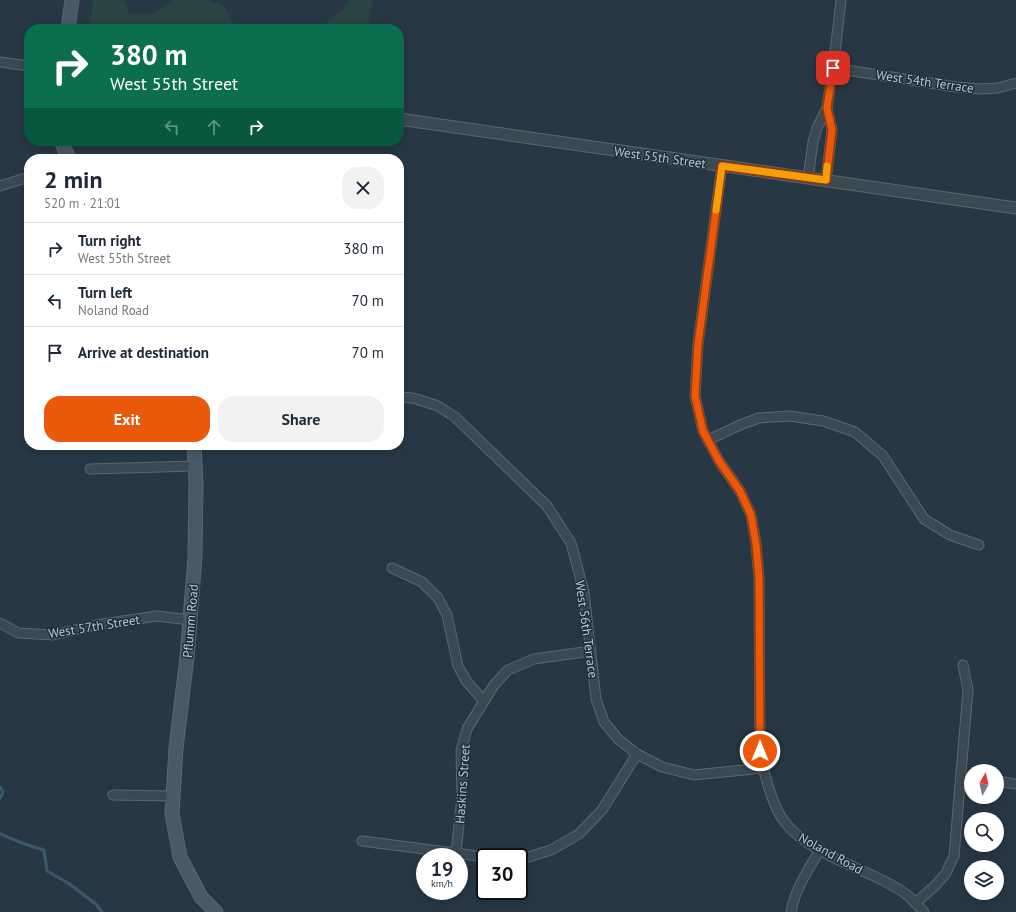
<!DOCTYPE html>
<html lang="en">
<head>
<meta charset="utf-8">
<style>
  :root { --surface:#fff; --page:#f2f2f3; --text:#1f2937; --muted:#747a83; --line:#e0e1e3; --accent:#ea580c }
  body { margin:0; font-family:"PT Sans",sans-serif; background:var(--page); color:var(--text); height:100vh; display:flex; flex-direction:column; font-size:15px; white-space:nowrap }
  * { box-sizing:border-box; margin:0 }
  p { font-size:13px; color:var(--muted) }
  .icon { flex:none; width:22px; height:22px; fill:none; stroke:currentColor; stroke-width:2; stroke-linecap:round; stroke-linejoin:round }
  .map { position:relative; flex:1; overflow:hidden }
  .details { position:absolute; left:24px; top:154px; width:380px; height:296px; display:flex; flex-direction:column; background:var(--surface); border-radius:16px; box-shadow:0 2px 10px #0003 }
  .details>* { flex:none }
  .hud { position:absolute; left:24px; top:24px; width:380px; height:122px; border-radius:16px; box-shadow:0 2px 10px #0003; background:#0b6e4f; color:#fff; overflow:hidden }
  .needle { width:26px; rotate:8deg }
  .buttons { position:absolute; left:964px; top:764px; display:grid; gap:8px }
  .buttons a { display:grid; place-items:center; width:40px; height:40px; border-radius:50%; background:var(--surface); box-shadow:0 2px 10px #0003; font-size:20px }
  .speed { position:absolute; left:416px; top:848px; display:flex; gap:8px; font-size:20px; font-weight:700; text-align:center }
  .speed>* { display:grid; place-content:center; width:52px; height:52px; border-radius:50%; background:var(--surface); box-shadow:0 2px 10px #0003; line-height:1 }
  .speed small { font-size:10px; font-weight:400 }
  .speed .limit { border:2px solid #111; border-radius:6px; background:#fff; color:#111 }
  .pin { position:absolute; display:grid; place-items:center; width:34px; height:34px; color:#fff; margin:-17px; border-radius:8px; box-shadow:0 2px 6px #0006 }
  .me { position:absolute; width:44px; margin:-22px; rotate:0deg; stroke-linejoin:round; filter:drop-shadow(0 0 3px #0008) }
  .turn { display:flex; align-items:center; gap:14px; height:84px; padding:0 20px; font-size:18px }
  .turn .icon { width:52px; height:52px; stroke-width:2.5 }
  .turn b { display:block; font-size:28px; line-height:34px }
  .lanes { display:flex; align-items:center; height:38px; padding:0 20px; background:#0003; justify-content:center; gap:20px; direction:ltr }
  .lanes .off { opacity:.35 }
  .round { display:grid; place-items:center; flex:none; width:42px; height:42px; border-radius:16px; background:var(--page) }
  .summary { display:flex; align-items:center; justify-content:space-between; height:68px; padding:0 20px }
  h1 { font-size:24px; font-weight:700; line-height:30px }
  .cta { display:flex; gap:8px; margin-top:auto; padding:8px 20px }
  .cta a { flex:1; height:46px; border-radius:16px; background:var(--accent); color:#fff; font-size:16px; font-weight:700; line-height:46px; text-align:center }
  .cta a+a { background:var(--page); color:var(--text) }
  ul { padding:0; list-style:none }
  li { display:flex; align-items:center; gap:12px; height:52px; padding:0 20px; border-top:1px solid var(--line) }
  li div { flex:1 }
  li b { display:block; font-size:15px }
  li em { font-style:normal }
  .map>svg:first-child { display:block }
</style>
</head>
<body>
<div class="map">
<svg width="1016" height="912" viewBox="0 0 1016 912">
  <rect width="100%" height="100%" fill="#273844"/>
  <g fill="#294443">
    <path d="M93,0H124L129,13L153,14L174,0H207L224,6L236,29H90Z"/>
    <path d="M349,0H373L368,26L367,29H320L347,5Z"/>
  </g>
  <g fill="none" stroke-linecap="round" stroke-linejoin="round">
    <g stroke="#3c596c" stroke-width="3">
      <path d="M0,787L3,792L0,798"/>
      <path d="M0,834L22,843L44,850L47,871L68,883L96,904L102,912"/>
    </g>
    <g stroke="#5a6770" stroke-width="11">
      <g id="minor">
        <path d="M0,62L29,66"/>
        <path d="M833,68L956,87L981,89L998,88L1016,83"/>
        <path d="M722,165L698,344L695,396L703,431L719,461L740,491L751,515L756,544L759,578L760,751C763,771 772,804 783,820C807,852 852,864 886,882C893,886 901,890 907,895C913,900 918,906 924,912"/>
        <path d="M808,178L813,142L817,128L827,108L836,44L841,0"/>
        <path d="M826,180L832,130L827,108"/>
        <path d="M0,186L29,177"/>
        <path d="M399,397L413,398L438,406L455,417L547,506L571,543L584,592L596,699L604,722L618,739L637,754L662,767L694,775L763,768"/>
        <path d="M708,440L740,425L759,418L790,416L823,421L855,432L883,456L924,519L950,535L979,545"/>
        <path d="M90,469L195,466"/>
        <path d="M392,568L422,582L438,598L447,615L458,666L467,682L484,701"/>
        <path d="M0,623L18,633L53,635L96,625L157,616L190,620"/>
        <path d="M997,781L1016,784"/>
        <path d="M113,795L173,796"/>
        <path d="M362,841L486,857"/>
        <path d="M456,853L462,796L461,751L467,729L494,685L508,670L534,659L591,651"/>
        <path d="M519,858H525L551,850L579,834L602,810L637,754"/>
        <path d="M915,903L935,886L946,873L954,856L968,690L963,665"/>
        <path d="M791,912C795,889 808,870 820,850"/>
      </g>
    </g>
    <g stroke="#5a6770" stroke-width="13">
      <path id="tertiary" d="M399,119L1016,208"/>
    </g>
    <g stroke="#5a6770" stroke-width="15">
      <g id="secondary">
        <path d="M68,29L72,0"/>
        <path d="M61,141L69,159"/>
        <path d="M194,445L196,482L195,557L187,657L176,748L172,814L180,857L201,897L216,912"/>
      </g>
    </g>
    <use href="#minor" stroke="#3b4953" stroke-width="9"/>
    <use href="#tertiary" stroke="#3b4953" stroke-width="11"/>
    <use href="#secondary" stroke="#495966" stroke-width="13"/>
  </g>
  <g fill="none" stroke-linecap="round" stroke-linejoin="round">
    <g stroke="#983908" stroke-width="10">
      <path id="route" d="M760,751L759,578L756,544L751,515L740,491L719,461L703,431L695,396L698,344L722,166L826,180L832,130L827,108L833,68"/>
    </g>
    <use href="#route" stroke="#ea580c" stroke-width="7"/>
    <path stroke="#f59e0b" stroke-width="7" d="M716,210L722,166L826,180L827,166"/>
  </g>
  <g text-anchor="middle" stroke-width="3" stroke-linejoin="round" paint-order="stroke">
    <g font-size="13" fill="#b9c4cd" stroke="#202e39">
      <text transform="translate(925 81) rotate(8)" y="5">West 54th Terrace</text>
      <text transform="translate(660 157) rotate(8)" y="5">West 55th Street</text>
      <text transform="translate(190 621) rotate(-85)" y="5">Pflumm Road</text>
      <text transform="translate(94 626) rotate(-9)" y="5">West 57th Street</text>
      <text transform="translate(587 629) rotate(82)" y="5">West 56th Terrace</text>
      <text transform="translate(462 784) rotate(-86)" y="5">Haskins Street</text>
      <text transform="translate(831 853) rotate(29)" y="5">Noland Road</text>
    </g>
  </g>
</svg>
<div class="buttons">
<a><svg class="needle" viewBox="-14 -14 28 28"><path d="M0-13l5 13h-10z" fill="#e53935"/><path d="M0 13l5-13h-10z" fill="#747a83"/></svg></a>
<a><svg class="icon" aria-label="search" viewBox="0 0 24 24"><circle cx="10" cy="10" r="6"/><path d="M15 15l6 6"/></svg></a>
<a><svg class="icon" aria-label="layers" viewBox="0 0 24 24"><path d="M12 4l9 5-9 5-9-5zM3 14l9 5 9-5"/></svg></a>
</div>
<div class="speed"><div>19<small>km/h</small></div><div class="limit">30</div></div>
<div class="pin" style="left:833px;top:68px;background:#d93025"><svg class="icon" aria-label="arrive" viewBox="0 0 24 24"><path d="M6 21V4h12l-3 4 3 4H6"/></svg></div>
<svg class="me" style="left:760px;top:751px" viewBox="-20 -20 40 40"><circle r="17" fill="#ea580c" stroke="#fff" stroke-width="3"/><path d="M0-11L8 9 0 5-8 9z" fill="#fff"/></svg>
<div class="hud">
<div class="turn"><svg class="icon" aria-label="right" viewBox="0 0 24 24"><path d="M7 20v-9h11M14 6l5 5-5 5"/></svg><div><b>380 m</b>West 55th Street</div></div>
<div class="lanes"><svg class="icon off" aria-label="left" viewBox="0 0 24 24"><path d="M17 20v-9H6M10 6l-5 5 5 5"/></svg><svg class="icon off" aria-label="ahead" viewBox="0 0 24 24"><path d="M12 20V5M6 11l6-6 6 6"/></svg><svg class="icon" aria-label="right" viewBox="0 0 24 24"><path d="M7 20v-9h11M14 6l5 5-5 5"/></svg></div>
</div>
<section class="details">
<div class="summary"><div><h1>2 min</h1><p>520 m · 21:01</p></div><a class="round"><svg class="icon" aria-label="close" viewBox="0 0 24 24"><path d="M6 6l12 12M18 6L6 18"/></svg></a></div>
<ul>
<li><svg class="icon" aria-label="right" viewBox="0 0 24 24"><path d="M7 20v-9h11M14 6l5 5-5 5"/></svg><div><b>Turn right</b><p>West 55th Street</p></div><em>380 m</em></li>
<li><svg class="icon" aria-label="left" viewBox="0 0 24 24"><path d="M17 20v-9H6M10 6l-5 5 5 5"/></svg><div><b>Turn left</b><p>Noland Road</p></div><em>70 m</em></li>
<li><svg class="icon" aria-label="arrive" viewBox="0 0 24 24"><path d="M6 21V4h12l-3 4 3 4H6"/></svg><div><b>Arrive at destination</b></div><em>70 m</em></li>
</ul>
<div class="cta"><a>Exit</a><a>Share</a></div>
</section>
</div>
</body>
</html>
